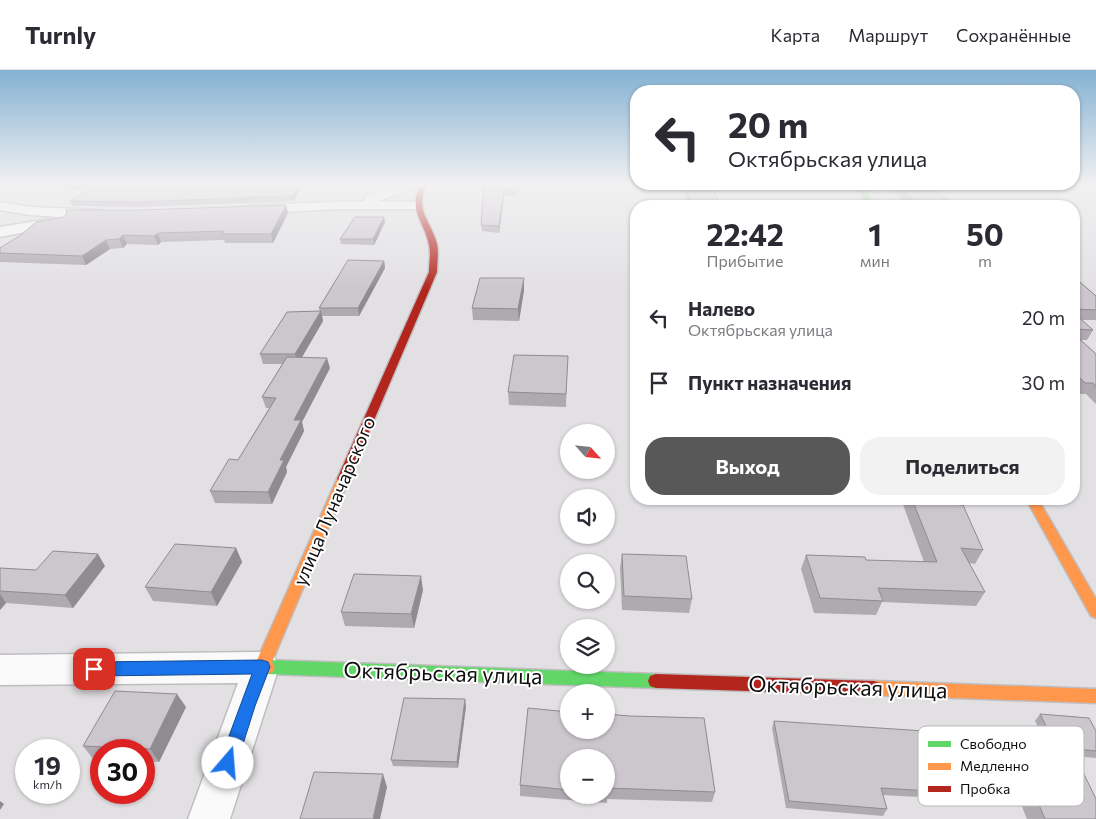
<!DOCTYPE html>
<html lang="ru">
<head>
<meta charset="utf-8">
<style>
  :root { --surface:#fff; --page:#f2f2f3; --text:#2b2b33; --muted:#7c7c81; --line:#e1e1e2; --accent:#595859 }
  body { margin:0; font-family:Commissioner,sans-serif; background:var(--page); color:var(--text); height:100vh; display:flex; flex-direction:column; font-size:19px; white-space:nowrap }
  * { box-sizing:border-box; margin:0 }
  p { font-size:16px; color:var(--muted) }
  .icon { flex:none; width:28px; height:28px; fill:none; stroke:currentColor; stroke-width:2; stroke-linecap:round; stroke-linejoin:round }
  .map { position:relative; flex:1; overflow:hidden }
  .side { position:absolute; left:630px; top:130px; width:450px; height:305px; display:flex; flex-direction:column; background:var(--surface); border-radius:20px; box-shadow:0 1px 4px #0004 }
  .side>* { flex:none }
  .guide { position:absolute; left:630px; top:15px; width:450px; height:105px; border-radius:20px; box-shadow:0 1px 4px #0004; background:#fff; color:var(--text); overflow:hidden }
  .needle { width:32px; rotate:117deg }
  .buttons { position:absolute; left:560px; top:354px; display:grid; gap:10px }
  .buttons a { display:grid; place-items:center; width:55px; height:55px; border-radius:50%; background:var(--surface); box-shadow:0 1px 4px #0004; font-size:25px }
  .speed { position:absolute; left:15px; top:669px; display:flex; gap:10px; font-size:25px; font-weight:700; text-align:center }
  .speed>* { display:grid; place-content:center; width:65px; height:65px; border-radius:50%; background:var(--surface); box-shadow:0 1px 4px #0004; line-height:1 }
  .speed small { font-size:12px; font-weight:400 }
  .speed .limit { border:8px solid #d22; background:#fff; color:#111 }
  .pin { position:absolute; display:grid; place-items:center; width:42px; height:42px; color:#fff; margin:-21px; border-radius:10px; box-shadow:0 2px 8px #0006 }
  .me { position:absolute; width:55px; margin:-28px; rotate:18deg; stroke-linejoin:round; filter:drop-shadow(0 0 4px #0008) }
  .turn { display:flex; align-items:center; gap:18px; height:105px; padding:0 15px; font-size:22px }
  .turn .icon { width:65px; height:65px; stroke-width:2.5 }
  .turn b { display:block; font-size:35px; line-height:42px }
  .eta { display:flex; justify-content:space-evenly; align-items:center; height:85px; text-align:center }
  .eta b { font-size:30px; font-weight:700; line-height:35px }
  .cta { display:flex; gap:10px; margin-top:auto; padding:10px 15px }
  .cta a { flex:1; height:58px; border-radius:20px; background:var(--accent); color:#fff; font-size:20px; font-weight:700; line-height:58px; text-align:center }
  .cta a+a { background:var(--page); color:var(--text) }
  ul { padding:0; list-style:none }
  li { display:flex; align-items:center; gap:15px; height:65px; padding:0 15px }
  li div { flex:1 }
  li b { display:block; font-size:19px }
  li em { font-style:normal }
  header { display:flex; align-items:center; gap:30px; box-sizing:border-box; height:70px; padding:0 25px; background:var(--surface); border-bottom:1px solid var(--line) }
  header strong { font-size:24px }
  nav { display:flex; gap:28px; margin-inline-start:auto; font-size:18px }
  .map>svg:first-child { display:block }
</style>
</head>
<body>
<header>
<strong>Turnly</strong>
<nav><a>Карта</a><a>Маршрут</a><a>Сохранённые</a></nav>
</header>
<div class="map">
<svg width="1096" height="749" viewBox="0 0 1096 749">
  <rect width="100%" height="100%" fill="#e2e0e3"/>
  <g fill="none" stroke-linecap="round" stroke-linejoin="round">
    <g stroke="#bfbdc0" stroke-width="3">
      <g id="street">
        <path d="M395,115H415L414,118L378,131L416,132L421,133L423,136L421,139H344L252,143L247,142L245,139L247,136L252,135L365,131L364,129L366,126Z"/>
        <path d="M0,132L31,137L100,140L105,141L107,144L105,147L100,148L62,147L69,151L66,154L0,167V157L60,147L31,145L0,140Z"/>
        <path d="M262,582L274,586L279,597L230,749H188L238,613L0,615V585Z"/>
      </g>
    </g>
    <g stroke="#bfbdc0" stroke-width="3">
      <g id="fast">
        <path d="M857,115H863L874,136H868Z"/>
        <path d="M267,590L656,604L662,606L664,611L662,616L656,618L267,604L261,602L259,597L261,592Z"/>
      </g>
    </g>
    <g stroke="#bfbdc0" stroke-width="3">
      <g id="slow">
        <path d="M343,405L349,409L272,592L275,597L273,602L267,604L256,602L254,597L337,409Z"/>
        <path d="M1026,429H1038L1096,529V548L1091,546Z"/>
        <path d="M874,611L1096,619V633L874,625L868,623L866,618L868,613Z"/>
      </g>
    </g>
    <g stroke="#bfbdc0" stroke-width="3">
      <g id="jam">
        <path d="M420,115H426C415,143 431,150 437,174C439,183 437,193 437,202L349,409L343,413L337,409L429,202C429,193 431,183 429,175C424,150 408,142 420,115Z"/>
        <path d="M656,604L874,611L880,613L882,618L880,623L874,625L656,618L650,616L648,611L650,606Z"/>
      </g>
    </g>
    <use href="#street" fill="#fbfafb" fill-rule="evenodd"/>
    <use href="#fast" fill="#63d668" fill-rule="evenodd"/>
    <use href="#slow" fill="#ff974d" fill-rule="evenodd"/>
    <use href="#jam" fill="#b3261e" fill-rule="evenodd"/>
  </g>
  <g fill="#afaab0" fill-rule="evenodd">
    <path d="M48,115H302L294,131L137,137L73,136L70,131L89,120L50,118Z"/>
    <path d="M484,115H518V125L504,126L499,163L482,161L481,155Z"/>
    <path d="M896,115H932L951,136H908L894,122Z"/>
    <path d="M686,120L721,136H688L685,127Z"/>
    <path d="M286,135L288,143L273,173H225L224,170L161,172L158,175L127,174L123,178L110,179L86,195L0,192V178L141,140Z"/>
    <path d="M385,152L374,175L341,174L340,169Z"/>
    <path d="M384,191L385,198L359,246H322L323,251L302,287L330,298L302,352L304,361L286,397L287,402L272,434L215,433L210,421L238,390L269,338H266L262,327L282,294H263L260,284L320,241L319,238Z"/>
    <path d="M1074,207L1096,226V250H1081L1093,260L1087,270H1081L1096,284V334L1086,324H1078L1074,319Z"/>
    <path d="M524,220L519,251L473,250L472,238Z"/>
    <path d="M567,298L566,337L509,335L508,322Z"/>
    <path d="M901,429H949L951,434L983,480L975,494L969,493L985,522L976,536L882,532L876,545L814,543L801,499L806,485L866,490L924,492Z"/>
    <path d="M236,478L242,492L217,536L153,531L145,517Z"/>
    <path d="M622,484L692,529L689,543L622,540L620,498Z"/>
    <path d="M105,496L73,538L6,533L0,540V498L36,500Z"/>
    <path d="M423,520L414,558L345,556L341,542Z"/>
    <path d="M466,636L458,698L393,696L391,690Z"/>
    <path d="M186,637L159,692L144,691V680H101V690H94L83,676Z"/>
    <path d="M528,638L569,642V660H606V644L630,646L704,648L715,722L712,732L607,729V733L520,726V715ZM569,688H606V725H569Z"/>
    <path d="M1040,644L1096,661V688L1051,684L1035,651Z"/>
    <path d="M774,651L979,724L973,730L883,725L887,739L883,746L786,738L772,658Z"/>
    <path d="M1021,692L1096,749H1027L1009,705Z"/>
  </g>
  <g fill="#8f8b90">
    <path d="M298,115H302L294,131L293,126Z"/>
    <path d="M504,120V126L499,163V156Z"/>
    <path d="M286,135L288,143L273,173L271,164Z"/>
    <path d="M384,147L385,152L374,175L373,169Z"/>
    <path d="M158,163L161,172L158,175L154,166Z"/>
    <path d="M123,165L127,174L123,178L119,169Z"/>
    <path d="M106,170L110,179L86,195L82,186Z"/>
    <path d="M384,191L385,198L359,246L358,238Z"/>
    <path d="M524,208V220L519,251L518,239Z"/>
    <path d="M321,241L323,251L298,294L295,284Z"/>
    <path d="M327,288L330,298L302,352L304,361L286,397L287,402L272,434L268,422L294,350Z"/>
    <path d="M236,478L242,492L217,536L211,522Z"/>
    <path d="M98,484L105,496L73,538L65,525Z"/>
    <path d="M421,506L423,520L414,558L411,544Z"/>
    <path d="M0,524L6,533L0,540Z"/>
    <path d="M177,624L186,637L159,692L150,679Z"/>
    <path d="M465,629L466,636L458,698L457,692Z"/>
    <path d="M383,704L387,717L380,749H373Z"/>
    <path d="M0,731L4,734L0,740Z"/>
  </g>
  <g fill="#ccc6cd" stroke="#8f8b90">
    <path d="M91,115H298L293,126L135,132L70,131L97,116Z"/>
    <path d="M484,115H518V119L504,120L499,156L481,155Z"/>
    <path d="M899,115H932L951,136H919Z"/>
    <path d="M686,120L714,121L721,136H692Z"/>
    <path d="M286,135L271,164H222L224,161L158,163L154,166L123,165L119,169L106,170L82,186L0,183V178L21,165L36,152L64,147L67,143L66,140H141Z"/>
    <path d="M355,147H384L373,169H340Z"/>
    <path d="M348,190L384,191L358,238H319Z"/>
    <path d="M1074,207L1096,226V240L1074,239Z"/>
    <path d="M480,208H524L518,239L472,238Z"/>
    <path d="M321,241L295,284H260L287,242Z"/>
    <path d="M1074,243L1093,260L1074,259Z"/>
    <path d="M1074,264L1096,284V317L1093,313H1085L1074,302Z"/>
    <path d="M514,285L568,286L566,324L508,322Z"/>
    <path d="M287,287L327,288L294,350H301L280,390H284L268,422L210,421L229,389L238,390L276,328L262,327Z"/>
    <path d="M912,429H949L951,434L963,435L983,480L961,478L985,522L878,518L883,531L820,528L806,485L865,487L866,490L937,492Z"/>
    <path d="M175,474L236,478L211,522L145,517Z"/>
    <path d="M53,481L98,484L65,525L0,521V498L36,500Z"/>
    <path d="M622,484L686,486L692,529L624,526Z"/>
    <path d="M354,504L421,506L411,544L341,542Z"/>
    <path d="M115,621L177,624L150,679L83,676Z"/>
    <path d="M404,628L465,629L457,692L391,690Z"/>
    <path d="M528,638L569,642V660H606V644L630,646L704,648L715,722L608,718V723H606V688H569V720L520,715Z"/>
    <path d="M1040,644L1089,648L1096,661V681L1057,677Z"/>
    <path d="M774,651L954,663L979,724L881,718L887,739L789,731Z"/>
    <path d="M1021,692L1081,698L1096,729V749H1045Z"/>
    <path d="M314,702L383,704L373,749H300Z"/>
  </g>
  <linearGradient id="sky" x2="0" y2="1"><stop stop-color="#84b1d3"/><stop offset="0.52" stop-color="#f2f1f2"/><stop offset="1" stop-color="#f2f1f2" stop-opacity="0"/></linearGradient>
  <rect width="1096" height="220" fill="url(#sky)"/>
  <path fill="#1a73e8" stroke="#114b97" d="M262,590L268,592L270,597L255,636L237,693L234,699L228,701L221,699L219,693L252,604L94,606L88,604L86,599L88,594L94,592Z"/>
  <g text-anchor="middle" stroke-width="4" stroke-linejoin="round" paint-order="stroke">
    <g font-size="19" fill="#0f0e0f" stroke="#fff">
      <text transform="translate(334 431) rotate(-67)" y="7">улица Луначарского</text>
    </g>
    <g font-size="22" fill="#0f0e0f" stroke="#fff">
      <text transform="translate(443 603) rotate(2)" y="8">Октябрьская улица</text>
      <text transform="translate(848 617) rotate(2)" y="8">Октябрьская улица</text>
    </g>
  </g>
  <rect x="918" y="656" width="166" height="80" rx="8" fill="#fff" stroke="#b7b7b7" stroke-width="1"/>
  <rect x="928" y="671" width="23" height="6" fill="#63d668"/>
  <rect x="928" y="693" width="23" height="7" fill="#ff974d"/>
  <rect x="928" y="716" width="23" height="6" fill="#b3261e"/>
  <g font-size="14" fill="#0f0e0f">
    <text x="960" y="679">Свободно</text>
    <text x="960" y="701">Медленно</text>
    <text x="960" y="724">Пробка</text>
  </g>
</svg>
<div class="buttons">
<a><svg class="needle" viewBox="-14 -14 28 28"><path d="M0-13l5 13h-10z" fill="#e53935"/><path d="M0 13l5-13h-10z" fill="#7c7c81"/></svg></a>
<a><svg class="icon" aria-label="sound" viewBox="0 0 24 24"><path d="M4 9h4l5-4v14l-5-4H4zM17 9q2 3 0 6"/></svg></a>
<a><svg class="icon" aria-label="search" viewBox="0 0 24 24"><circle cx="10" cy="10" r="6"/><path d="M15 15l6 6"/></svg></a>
<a><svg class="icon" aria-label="layers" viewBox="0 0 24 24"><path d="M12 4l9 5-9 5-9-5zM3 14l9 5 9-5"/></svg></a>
<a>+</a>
<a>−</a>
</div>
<div class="speed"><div>19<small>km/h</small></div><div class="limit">30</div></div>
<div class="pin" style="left:94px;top:599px;background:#d93025"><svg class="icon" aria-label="arrive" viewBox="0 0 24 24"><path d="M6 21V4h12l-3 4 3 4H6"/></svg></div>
<svg class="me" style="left:228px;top:693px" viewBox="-20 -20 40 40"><circle r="19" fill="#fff"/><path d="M0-13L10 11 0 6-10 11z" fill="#1a73e8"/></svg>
<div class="guide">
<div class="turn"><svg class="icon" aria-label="left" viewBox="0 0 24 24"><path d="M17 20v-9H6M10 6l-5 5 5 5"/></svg><div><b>20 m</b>Октябрьская улица</div></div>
</div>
<section class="side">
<div class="eta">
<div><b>22:42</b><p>Прибытие</p></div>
<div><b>1</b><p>мин</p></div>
<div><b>50</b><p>m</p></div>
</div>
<ul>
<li><svg class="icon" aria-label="left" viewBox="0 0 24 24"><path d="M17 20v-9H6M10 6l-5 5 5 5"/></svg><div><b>Налево</b><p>Октябрьская улица</p></div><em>20 m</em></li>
<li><svg class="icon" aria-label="arrive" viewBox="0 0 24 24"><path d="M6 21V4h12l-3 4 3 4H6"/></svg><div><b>Пункт назначения</b></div><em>30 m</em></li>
</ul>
<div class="cta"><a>Выход</a><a>Поделиться</a></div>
</section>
</div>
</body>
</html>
